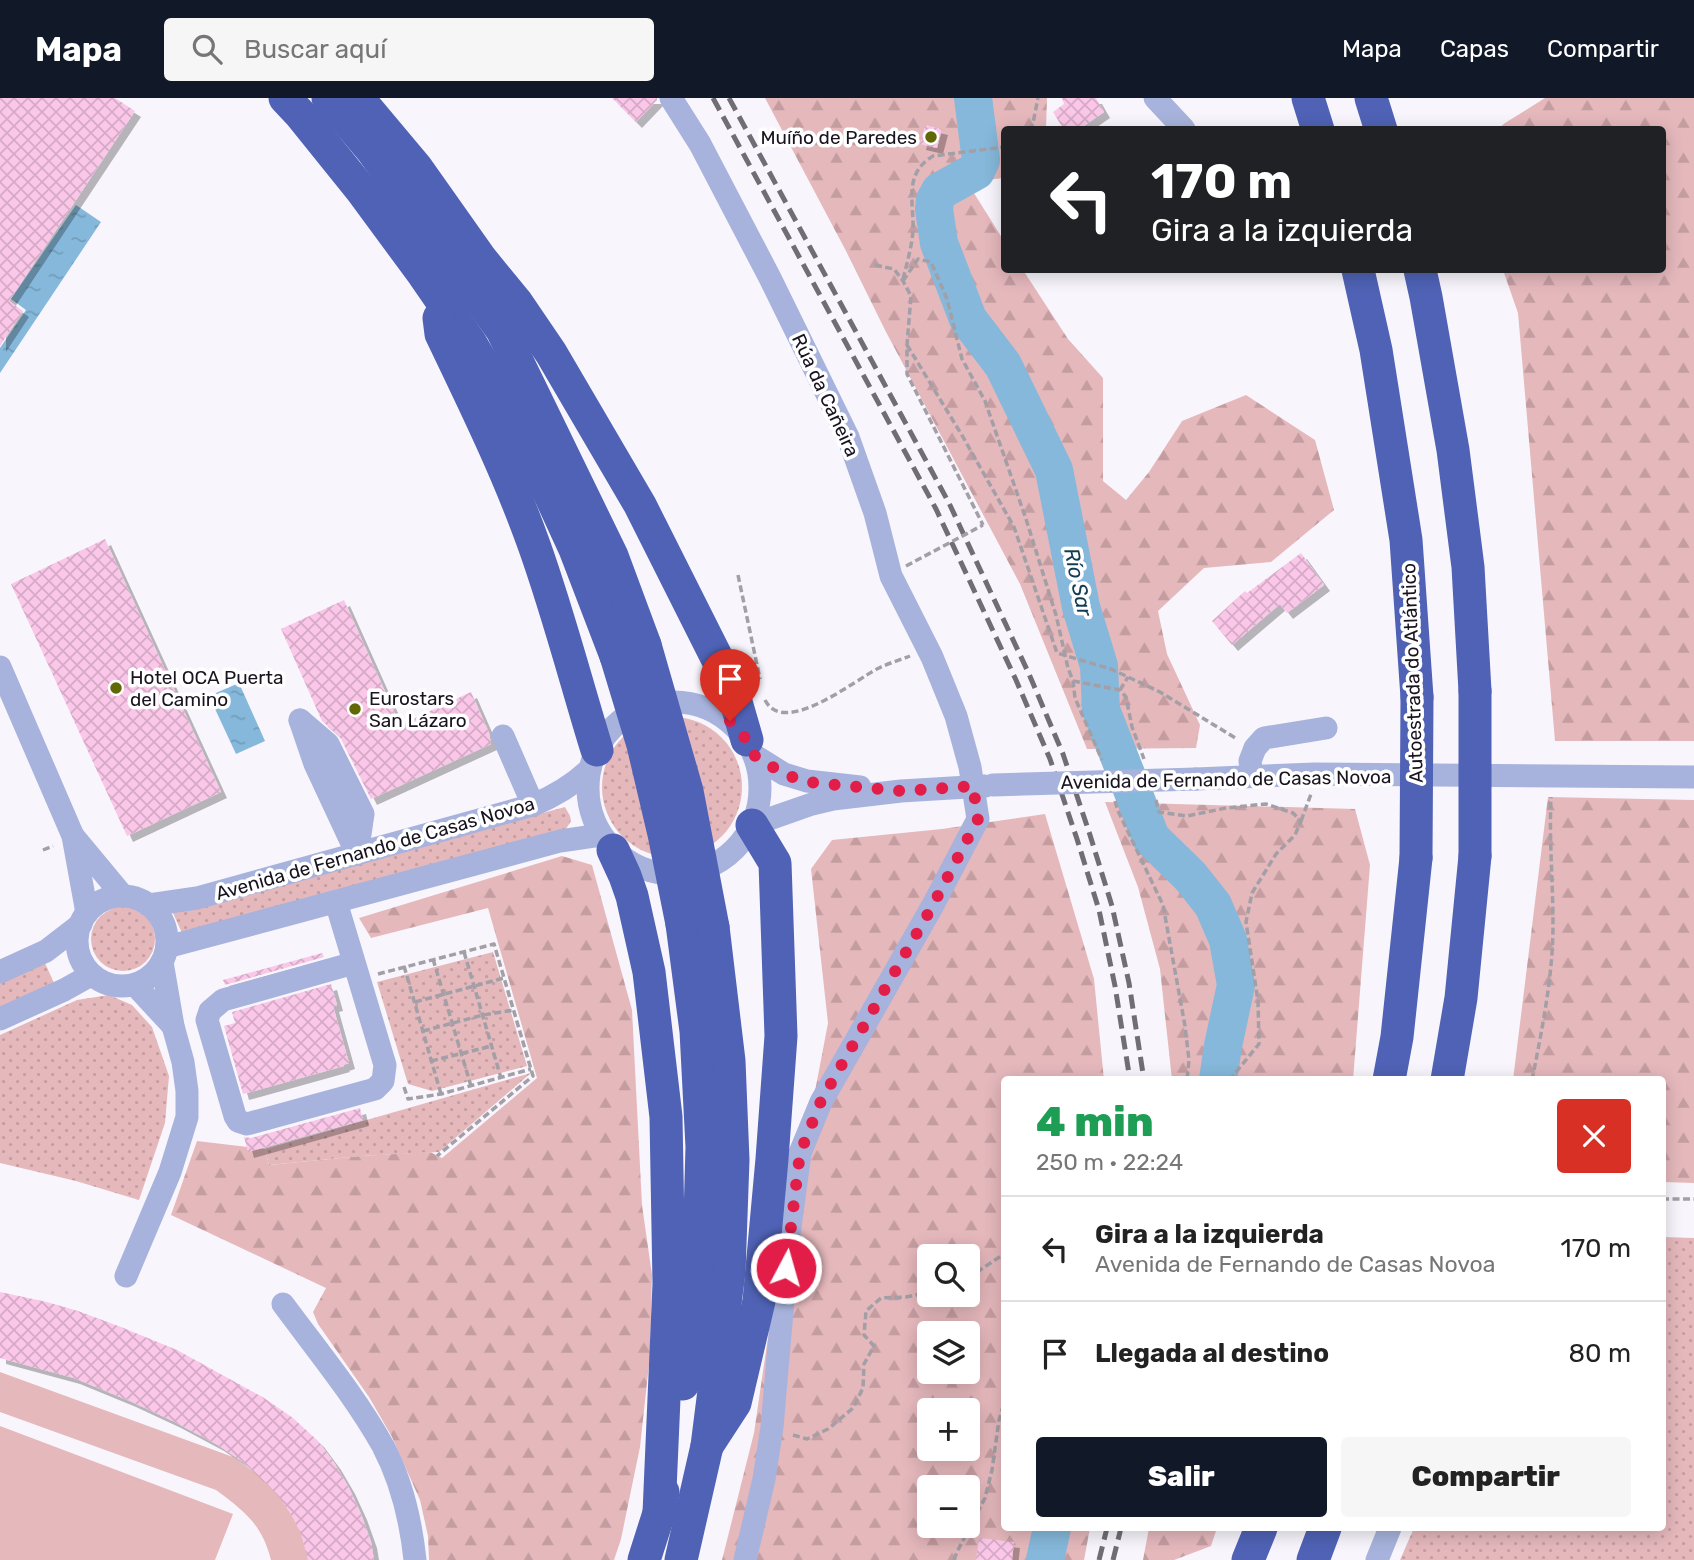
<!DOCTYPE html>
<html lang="es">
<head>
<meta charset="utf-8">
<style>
  :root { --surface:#fff; --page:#f6f6f6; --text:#222; --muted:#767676; --line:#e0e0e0; --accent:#111827 }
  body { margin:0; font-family:Rubik,sans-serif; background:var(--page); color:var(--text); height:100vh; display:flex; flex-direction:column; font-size:26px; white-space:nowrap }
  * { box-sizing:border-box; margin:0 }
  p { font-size:23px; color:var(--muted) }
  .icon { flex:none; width:38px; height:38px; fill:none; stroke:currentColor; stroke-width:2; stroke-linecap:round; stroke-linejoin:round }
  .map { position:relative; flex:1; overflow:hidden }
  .sheet { position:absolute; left:1001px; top:978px; width:665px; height:455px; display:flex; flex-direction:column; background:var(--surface); border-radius:7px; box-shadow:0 4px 18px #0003 }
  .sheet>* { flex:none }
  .hud { position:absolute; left:1001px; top:28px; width:665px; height:147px; border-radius:7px; box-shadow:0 4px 18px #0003; background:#202124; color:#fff; overflow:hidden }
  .tools { position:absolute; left:917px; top:1146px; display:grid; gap:14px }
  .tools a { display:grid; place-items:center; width:63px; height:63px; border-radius:7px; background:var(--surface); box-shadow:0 4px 18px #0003; font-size:35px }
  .pin { position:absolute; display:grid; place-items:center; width:60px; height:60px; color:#fff; margin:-72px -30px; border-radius:50% 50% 50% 0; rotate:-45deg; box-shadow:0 0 7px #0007 }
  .pin .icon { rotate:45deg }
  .me { position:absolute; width:77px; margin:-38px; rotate:6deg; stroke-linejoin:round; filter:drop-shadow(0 0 5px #0008) }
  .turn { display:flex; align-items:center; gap:24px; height:147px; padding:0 35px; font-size:32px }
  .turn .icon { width:91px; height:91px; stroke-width:2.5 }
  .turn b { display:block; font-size:49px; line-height:60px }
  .round { display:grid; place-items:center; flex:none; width:74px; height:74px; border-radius:7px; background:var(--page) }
  .summary { display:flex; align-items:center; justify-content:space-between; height:119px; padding:0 35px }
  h1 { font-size:42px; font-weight:800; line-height:52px; color:#1e9e55 }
  .primary-button { display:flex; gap:14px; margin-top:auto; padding:14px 35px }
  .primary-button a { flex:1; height:80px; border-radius:7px; background:var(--accent); color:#fff; font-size:28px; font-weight:800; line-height:80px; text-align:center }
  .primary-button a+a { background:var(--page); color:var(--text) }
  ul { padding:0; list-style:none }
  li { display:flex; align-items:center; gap:21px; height:105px; padding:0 35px; border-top:2px solid var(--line) }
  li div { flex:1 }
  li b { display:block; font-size:26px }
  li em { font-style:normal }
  header { display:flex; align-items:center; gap:42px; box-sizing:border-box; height:98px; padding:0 35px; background:var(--accent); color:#fff }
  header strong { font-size:33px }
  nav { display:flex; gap:38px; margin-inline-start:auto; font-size:24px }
  .search { width:490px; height:63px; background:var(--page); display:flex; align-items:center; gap:18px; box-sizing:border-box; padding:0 24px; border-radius:7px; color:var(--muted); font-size:26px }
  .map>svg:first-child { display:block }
</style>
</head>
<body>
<header>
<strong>Mapa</strong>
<div class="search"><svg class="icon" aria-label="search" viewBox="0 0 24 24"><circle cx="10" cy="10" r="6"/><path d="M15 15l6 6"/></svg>Buscar aquí</div>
<nav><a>Mapa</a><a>Capas</a><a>Compartir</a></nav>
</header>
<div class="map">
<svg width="1694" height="1462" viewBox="0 0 1694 1462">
  <defs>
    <pattern id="grass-dots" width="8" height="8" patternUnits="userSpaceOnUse" patternTransform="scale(1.75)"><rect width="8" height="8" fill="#e5b8bc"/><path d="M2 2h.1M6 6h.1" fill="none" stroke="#c49da1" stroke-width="1.8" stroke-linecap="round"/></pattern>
    <pattern id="forest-firs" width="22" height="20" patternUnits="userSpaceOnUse" patternTransform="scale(1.75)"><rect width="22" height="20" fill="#e5b8bc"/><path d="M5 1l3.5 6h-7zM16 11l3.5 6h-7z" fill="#c49da1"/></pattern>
    <pattern id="water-ripples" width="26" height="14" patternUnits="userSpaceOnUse" patternTransform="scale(1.75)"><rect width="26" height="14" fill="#85b8da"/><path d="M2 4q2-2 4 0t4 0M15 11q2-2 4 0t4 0" fill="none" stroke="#729dbb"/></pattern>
    <pattern id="building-cross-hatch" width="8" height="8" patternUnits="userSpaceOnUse" patternTransform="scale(1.75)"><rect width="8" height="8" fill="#fac7e9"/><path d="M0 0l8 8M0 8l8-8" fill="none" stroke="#d6aac7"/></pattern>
    <filter id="shadow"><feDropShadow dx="6" dy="6" stdDeviation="0" flood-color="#0004"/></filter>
  </defs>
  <rect width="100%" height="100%" fill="#f8f6fc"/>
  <g fill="url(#grass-dots)">
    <circle cx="672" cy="689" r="70"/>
    <path d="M565,709L570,718L571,723L566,731L182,835L173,815Z"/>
    <circle cx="123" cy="841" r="32"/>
    <path d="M493,854L527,968L432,993L408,986L377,884Z"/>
    <path d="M45,865L54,885L0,910V885Z"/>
    <path d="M109,897L132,907L152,929L169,978L165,1025L139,1102L76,1083L0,1065V937L77,902Z"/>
    <path d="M531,975L439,1054L361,1058L269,1067L265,1051Z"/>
    <path d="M1663,1139L1694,1140V1462H1400L1414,1430H1662Z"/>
  </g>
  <g fill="url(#forest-firs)" fill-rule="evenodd">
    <path d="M765,0H1047L1046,31L1004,32V80L967,84L1004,143V172H1023L1068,241L1103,280V383L1126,402L1149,374L1182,323L1246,297L1315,342L1334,412L1271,464L1204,470L1158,513L1167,556L1200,627L1196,650L1087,651L1020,486L886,234L846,153Z"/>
    <path d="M1545,0H1694V643H1555L1518,215L1503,172H1662V32L1498,31L1505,25Z"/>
    <path d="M1548,699L1694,702V1085L1663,1084L1662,982H1513Z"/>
    <path d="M1105,704L1355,711L1370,767L1353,982H1172L1160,871L1138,789Z"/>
    <path d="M1045,716L1094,881L1104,982H1004V1430H1090L1084,1462H722L754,1335L767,1246L828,925L811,771L832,742L942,731ZM929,1158H968V1197H929ZM929,1236H968V1274H929ZM929,1312H968V1351H929ZM929,1390H968V1428H929Z"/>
    <path d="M562,758L592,767L632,912L642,1107L652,1177L650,1257L640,1349L621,1441L614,1462H429L428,1438L420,1402L392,1339L369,1299L318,1226L313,1214L326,1190L171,1117L197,1043L265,1051L269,1067L361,1058L430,1054L442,1060L537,980L488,810L371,840L359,820Z"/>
    <path d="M1149,1430H1217L1211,1448L1174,1462H1143Z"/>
  </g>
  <g fill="#e5b8bc">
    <path d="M0,1274L233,1359L272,1387L300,1426L311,1462H271C262,1426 244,1413 216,1392L0,1314Z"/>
    <path d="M0,1328L233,1416L215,1462H0Z"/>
  </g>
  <g fill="url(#water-ripples)">
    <path d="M76,107L101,124L0,275V250L26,212L11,201Z"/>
    <path d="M239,585L265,643L236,656L209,598Z"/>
  </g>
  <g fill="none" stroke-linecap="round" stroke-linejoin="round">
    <g stroke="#85b8da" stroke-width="38">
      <path d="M973,0L981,62L976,73L940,93L935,102L934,111L939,145L968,221L1003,267L1054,372L1081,509L1099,568L1101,612L1151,740L1190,778L1213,807L1228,842L1236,887L1223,948L1218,982"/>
      <path d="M1045,1462L1052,1430"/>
    </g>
  </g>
  <g fill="url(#building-cross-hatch)" filter="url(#shadow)">
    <path d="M0,0H115L135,13L9,203L23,213L0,248Z"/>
    <path d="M612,0H657V2L636,24Z"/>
    <path d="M1062,0H1096L1104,14L1078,32H1064L1053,14L1064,6Z"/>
    <path d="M925,27L942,31L937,50L920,46Z"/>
    <path d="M105,441L221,694L127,738L11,486Z"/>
    <path d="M1301,455L1324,487L1287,515L1280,506L1232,547L1212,523L1245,493L1247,495Z"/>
    <path d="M344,502L400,627L471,594L489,635L491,646L371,701L340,639L322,623L281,531Z"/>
    <path d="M322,855L324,859L225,887L223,882Z"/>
    <path d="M331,886L337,907L333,908L349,965L343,967L344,968L243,996L224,928L235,925L232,914Z"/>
    <path d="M360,1010L363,1022L248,1054L244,1039L251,1040Z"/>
    <path d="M0,1194L47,1204L78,1213L121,1229L177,1252L264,1300L293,1320L318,1343L335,1366L349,1390L361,1416L371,1444L374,1462H308L301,1436L292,1418L279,1399L263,1382L243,1364L218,1347L175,1324L130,1303L74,1280L0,1260Z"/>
    <path d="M979,1440L1014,1444L1012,1462H976Z"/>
  </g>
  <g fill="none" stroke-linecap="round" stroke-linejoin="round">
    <g stroke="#a29fa7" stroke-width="3.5" stroke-dasharray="7 3.5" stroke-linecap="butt">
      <path d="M1029,32L1033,25L1038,0"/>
      <path d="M875,167L894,171L903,183L911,198L907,247V276L983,427"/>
      <path d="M903,181C907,165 912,148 913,132C914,104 903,76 933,58L1004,49"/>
      <path d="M903,183L918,161L931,164L947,201L962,261L985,303L1026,421L1056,517L1068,570L1073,583L1075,600L1102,662"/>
      <path d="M907,247L963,339L1014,429L1057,555L1111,571L1160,594L1237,641"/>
      <path d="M738,477L760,581"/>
      <path d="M1073,583L1120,592L1126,599L1132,629L1144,661"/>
      <path d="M1120,592L1128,579"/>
      <path d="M765,602C784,640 856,581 879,570C889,565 900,562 910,558"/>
      <path d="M1156,702L1159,714L1187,718L1226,710L1266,706L1293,715L1301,723L1295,737L1276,756L1252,795L1246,824L1258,903L1259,946L1232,979L1231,982"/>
      <path d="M1115,703L1118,713L1163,807L1185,928L1189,962L1187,982"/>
      <path d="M1301,723L1311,696"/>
      <path d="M43,752L53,748"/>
      <path d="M464,854L501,980"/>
      <path d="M433,861L471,988"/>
      <path d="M404,868L441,996"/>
      <path d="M378,876L494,846L533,978L437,1058"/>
      <path d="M415,904L504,880"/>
      <path d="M423,933L483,917L514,912"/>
      <path d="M431,963L492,948"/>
      <path d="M1532,982C1542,932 1553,878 1553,827C1553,784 1549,742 1551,699"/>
      <path d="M404,989L408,1001L441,996L531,971"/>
      <path d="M1662,1101H1694"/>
      <path d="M968,1180L1004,1156"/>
      <path d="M793,1337L807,1341L828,1331L853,1310L863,1290L864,1266L874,1248L864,1237L866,1213L881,1200L906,1199L929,1194"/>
      <path d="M954,1462L957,1454L985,1400L992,1372L999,1322L1004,1305"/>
    </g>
    <g stroke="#a7b3dc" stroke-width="23">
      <path d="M671,0L700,46L770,180L848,339L875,415L891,478L932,559L956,618L970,669L978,721L933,807L821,1004L800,1055L788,1144L772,1329L764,1381L745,1462"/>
      <path d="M1155,0L1184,31"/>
      <path d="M0,569L73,738L87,815"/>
      <circle cx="674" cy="690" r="86"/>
      <path d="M300,622L328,646L363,716L357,756"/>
      <path d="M300,622L315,666L357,756"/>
      <path d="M503,638L533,707"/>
      <path d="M755,658L784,676L807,683L860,689"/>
      <path d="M1252,678L1250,663L1255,650L1264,640L1326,630"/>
      <path d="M1196,681L1314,676L1694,679"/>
      <path d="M752,727L812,706L833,701L901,693L985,688"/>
      <path d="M74,739L123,798"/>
      <circle cx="122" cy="843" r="45"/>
      <path d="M336,804L385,967L383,983L375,991L247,1026L238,1023L235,1018L207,922L210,913L223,902L354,865"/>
      <path d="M149,807L197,800L533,707C555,698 573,687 590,671"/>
      <path d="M167,849L560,743L601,737"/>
      <path d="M0,874L46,853L81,826"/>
      <path d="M135,887L173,928"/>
      <path d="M0,921L64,892L91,877"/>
      <path d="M126,1178L170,1074L187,1019V993L183,964L173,928L162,864"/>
      <path d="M283,1206C317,1252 355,1298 383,1348C401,1382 411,1424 415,1462"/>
      <path d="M1377,1462L1390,1430"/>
    </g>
    <g stroke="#4f62b5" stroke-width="33">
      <path d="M285,0L300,16L362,93L421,173L470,244L517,325L575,451L616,558"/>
      <path d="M328,0L372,52L502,232L612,458L645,547"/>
      <path d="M358,0L416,69L481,161L517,205L551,255L640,407L732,590L747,642"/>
      <path d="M1308,0L1318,32"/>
      <path d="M1371,0L1381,32"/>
      <path d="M1358,172L1376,252L1406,442L1417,599"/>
      <path d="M1420,172L1426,199L1453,352L1468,469L1475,593"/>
      <path d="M439,220L441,236C474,305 508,374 534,447C558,514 576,584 597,652"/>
      <path d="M613,752L625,778L632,798L649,874L666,1019L669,1186L659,1415"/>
      <path d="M682,826L696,933L702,1049L699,1153L689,1251L683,1286"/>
      <path d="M1389,982L1397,939L1416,760"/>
      <path d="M1447,982L1461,900L1475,758"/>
      <path d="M707,1348L735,1305L759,1203L772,1061L781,938L775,765L752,727"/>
      <path d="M644,1462L659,1415L663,1394"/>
      <path d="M681,1462L707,1348L729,1174L733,1062L729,963L713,829"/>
      <path d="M1248,1462L1261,1430"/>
      <path d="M1313,1462L1325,1430"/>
    </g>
    <g stroke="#716d76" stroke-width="5" stroke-dasharray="14 7" stroke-linecap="butt">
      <path d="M713,0L936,411L1016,582L1050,661L1077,741L1099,812L1115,888L1130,982"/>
      <path d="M729,0L949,405L1029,576L1063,656L1090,737L1112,808L1129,885L1144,982"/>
      <path d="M1099,1462L1107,1430"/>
      <path d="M1113,1462L1121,1430"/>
    </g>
    <path stroke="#a29fa7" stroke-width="3.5" stroke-dasharray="7 3.5" stroke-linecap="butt" d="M906,468L983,427"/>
    <path stroke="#a7b3dc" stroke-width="23" d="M993,687L1196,681"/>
    <g stroke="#4f62b5" stroke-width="33">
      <path d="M645,547L687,693L713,829"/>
      <path d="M616,558L643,647L664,736L682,826"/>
      <path d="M1475,758V593"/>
      <path d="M1416,760L1417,599"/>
    </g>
  </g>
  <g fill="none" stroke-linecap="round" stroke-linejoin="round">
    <path stroke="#e11d48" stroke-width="12" stroke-dasharray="0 21.6" d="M730,623L747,642L755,658L784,676L807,684L901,693L973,688L978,721L933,807L821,1003L800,1055L786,1170"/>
  </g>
  <g fill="#636807" stroke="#fff" stroke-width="2.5">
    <circle cx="931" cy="39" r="7"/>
    <circle cx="116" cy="590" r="7"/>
    <circle cx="355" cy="611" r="7"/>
  </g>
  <g text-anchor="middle" stroke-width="7" stroke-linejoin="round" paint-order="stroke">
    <g font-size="19" fill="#18131e" stroke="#fff" text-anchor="start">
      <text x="917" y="46" text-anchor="end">Muíño de Paredes</text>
      <text x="130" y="586">Hotel OCA Puerta<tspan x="130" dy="22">del Camino</tspan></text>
      <text x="369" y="607">Eurostars<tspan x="369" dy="22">San Lázaro</tspan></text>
    </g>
    <g font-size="19" fill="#18131e" stroke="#fff">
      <text transform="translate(826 297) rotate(65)" y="7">Rúa da Cañeira</text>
      <text transform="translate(1412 575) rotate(-92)" y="7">Autoestrada do Atlántico</text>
      <text transform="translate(1226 681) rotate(-1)" y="7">Avenida de Fernando de Casas Novoa</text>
      <text transform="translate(375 750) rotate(-16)" y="7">Avenida de Fernando de Casas Novoa</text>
    </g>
    <g font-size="21" font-style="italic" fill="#133c54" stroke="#fff">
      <text transform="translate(1078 484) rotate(78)" y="7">Río Sar</text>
    </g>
  </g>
</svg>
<div class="tools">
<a><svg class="icon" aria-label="search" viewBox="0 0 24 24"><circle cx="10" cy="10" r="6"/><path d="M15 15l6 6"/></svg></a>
<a><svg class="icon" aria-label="layers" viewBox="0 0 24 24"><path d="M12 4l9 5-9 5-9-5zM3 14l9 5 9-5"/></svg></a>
<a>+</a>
<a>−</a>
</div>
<div class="pin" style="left:730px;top:623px;background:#d93025"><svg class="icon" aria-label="arrive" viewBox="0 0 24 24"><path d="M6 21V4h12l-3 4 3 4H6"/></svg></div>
<svg class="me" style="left:786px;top:1170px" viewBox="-20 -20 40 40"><circle r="17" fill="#e11d48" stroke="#fff" stroke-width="3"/><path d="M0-11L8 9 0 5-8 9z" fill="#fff"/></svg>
<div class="hud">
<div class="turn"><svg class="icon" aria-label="left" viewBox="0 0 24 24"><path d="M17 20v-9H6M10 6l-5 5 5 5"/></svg><div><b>170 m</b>Gira a la izquierda</div></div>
</div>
<section class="sheet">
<div class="summary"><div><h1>4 min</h1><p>250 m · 22:24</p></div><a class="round" style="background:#d93025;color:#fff"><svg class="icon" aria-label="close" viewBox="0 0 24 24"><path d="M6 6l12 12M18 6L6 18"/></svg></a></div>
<ul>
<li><svg class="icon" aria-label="left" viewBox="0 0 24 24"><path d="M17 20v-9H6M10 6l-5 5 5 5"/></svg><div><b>Gira a la izquierda</b><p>Avenida de Fernando de Casas Novoa</p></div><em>170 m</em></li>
<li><svg class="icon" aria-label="arrive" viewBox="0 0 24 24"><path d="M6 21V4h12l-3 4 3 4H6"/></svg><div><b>Llegada al destino</b></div><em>80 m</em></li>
</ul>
<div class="primary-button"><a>Salir</a><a>Compartir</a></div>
</section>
</div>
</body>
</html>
